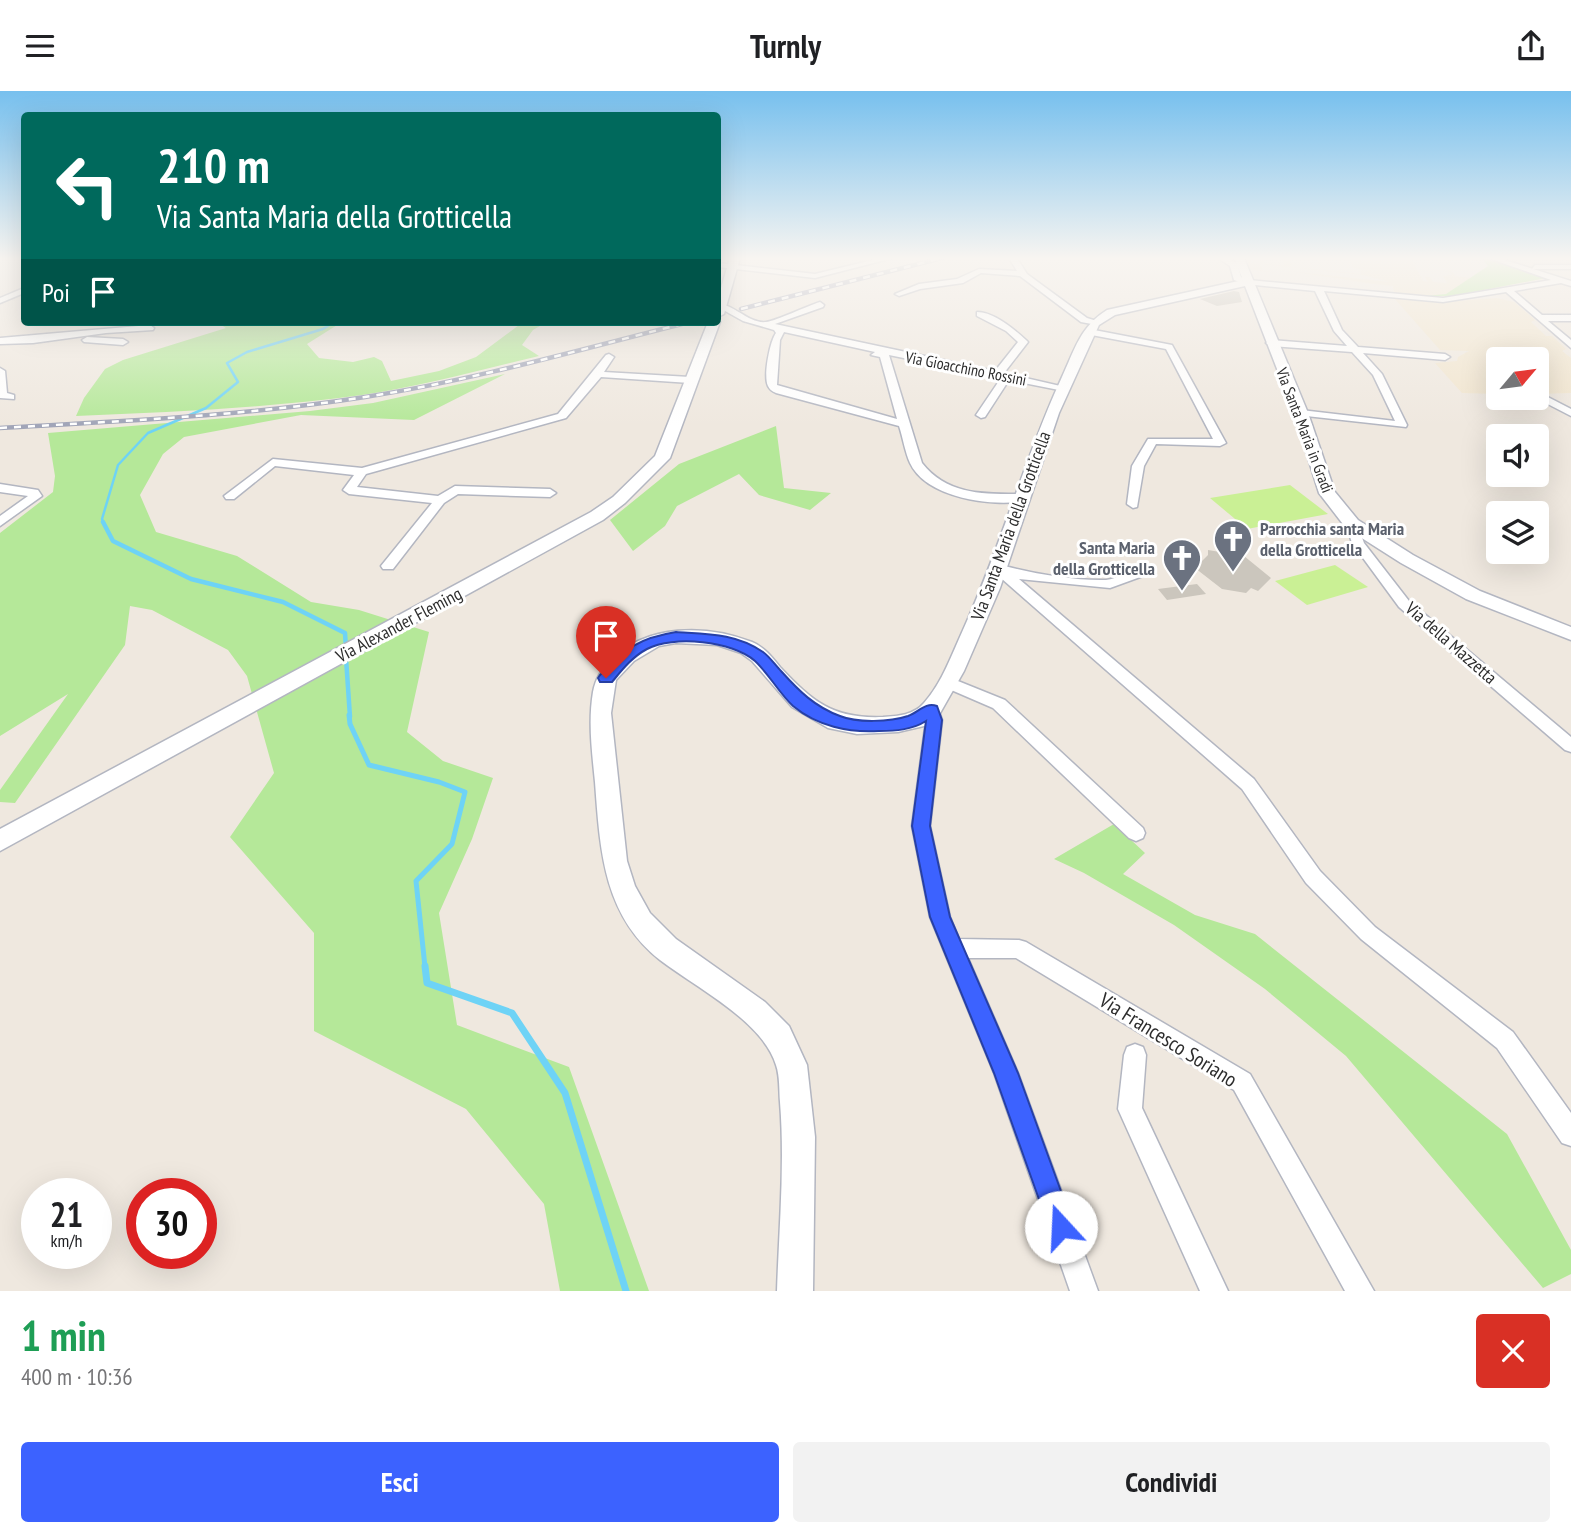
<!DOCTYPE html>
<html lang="it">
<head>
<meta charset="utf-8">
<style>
  :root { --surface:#fff; --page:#f2f2f2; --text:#202124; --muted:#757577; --accent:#3c62ff }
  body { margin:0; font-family:"PT Sans Narrow",sans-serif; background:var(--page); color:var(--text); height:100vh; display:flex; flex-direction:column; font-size:26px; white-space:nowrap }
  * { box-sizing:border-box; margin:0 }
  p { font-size:23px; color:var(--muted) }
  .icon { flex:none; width:38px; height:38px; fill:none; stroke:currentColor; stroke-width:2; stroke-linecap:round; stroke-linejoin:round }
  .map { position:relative; height:1200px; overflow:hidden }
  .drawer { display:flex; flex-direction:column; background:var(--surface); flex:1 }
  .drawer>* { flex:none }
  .hud { position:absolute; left:21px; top:21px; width:700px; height:214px; border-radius:7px; box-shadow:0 7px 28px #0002; background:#00695c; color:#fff; overflow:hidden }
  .needle { width:46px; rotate:61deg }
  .buttons { position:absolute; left:1486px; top:256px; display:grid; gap:14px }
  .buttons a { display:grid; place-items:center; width:63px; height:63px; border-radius:7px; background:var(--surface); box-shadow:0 7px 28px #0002; font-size:35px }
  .speed { position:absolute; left:21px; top:1087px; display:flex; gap:14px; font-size:35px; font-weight:700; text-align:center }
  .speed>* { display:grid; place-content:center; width:91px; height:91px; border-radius:50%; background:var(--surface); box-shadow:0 7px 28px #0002; line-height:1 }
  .speed small { font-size:18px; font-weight:400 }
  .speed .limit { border:10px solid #d22; background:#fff; color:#111 }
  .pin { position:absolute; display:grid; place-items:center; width:60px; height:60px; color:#fff; margin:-72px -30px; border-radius:50% 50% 50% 0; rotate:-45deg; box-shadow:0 0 7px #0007 }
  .pin .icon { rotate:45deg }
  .me { position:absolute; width:77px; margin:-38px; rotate:340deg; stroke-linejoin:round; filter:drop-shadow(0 0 5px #0008) }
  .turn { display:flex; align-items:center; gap:24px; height:147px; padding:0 21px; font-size:32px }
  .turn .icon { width:91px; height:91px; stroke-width:2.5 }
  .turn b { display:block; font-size:49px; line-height:60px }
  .then { display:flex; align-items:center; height:66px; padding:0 21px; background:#0003; gap:14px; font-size:26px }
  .round { display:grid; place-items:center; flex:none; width:74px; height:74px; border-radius:7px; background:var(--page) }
  .headline { display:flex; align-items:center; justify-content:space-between; height:119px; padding:0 21px }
  h1 { font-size:42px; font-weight:700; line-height:52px; color:#1e9e55 }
  .cta { display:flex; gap:14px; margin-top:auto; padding:14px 21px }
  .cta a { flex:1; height:80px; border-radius:7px; background:var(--accent); color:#fff; font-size:28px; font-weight:700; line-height:80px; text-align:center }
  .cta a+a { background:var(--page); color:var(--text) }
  header { display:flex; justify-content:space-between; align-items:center; height:91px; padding:0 21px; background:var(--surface); font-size:32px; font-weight:700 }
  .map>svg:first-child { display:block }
</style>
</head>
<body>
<header><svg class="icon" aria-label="menu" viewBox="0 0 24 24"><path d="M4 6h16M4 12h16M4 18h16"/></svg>Turnly<svg class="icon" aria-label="share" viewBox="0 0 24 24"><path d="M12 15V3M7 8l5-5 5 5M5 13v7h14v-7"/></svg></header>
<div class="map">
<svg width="1571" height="1200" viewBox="0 0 1571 1200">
  <rect width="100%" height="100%" fill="#efe8df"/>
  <g fill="#f1e5ce" fill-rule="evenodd">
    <path d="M1243,167H1264L1266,173L1284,174L1282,167H1290L1292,176L1361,183L1360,178L1353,177L1350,168L1411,167L1423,190L1428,191L1425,186H1430L1433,191L1447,192L1443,185L1452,184L1450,181L1423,177L1453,181L1455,185L1471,187L1446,203L1425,205L1451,204L1506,194L1544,187L1486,167L1547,187L1453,205L1435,206L1394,202L1393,195L1252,179L1248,177V168ZM1260,173L1363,184L1390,191L1288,180L1382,194L1263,180Z"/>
    <path d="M1394,207L1443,211L1497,207L1514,211L1535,229L1531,231L1546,245H1552L1566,258L1562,260L1571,267V302L1537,303L1536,268H1498V303L1462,302L1435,272L1457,270L1458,266L1469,260L1440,259Z"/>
  </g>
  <g fill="#b5e899">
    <path d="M1477,167H1486L1546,187L1453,205H1425L1446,203L1488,175L1482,168Z"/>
    <path d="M195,231H342L307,253L319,267L353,271L374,266L382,270L391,290L439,280L476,266L523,231H547L533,239L522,254L539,265C480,279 422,295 362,304C267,317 172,321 76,325L84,307L105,278L123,269L226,237L221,234L189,233Z"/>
    <path d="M505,283L414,329L301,324L184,346L163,363L140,404L156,441L237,465L311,511L359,519L429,541L407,641L443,670L493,687L472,748L439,822L457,934L569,976L649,1200H560L544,1113L466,1018L314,940V842L230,746L274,682L247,585L228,559L152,519L130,515L125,554L15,712L0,711V699L68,603L0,645V442L53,401L55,385L48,342L310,320L373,312Z"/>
    <path d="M776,335L784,397L831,402L810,419L759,404L739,383L677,415L665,435L633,460L610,429L679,373Z"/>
    <path d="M1114,733L1145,762L1123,783L1195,824L1255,843L1507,1043L1571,1159V1183L1543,1197L1346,965L1265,898L1174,834L1084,782L1054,768Z"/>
  </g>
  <g fill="#caf095">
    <path d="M1290,394L1328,423L1247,438L1210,407Z"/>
    <path d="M1335,474L1368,496L1307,514L1275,490Z"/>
  </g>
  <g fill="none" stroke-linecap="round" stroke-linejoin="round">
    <path stroke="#6ed3f6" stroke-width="2.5" d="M104,432L102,428L118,374L148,342L206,317L238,291L227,272L247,261L323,238L334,231"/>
    <g stroke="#6ed3f6" stroke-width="4.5">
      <path d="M103,431L113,450L191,488L283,511L345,542L346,558"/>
      <path d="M346,567L350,626"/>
    </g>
    <path stroke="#6ed3f6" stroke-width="5" d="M349,624L350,633L369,674L439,691L465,701L452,753L416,790L425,876"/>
    <path stroke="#6ed3f6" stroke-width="7" d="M425,875L427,892L512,922L565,1002L626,1200"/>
  </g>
  <g fill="#cbc6bd">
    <path d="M1234,200L1239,201L1242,211L1217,215L1200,208Z"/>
    <path d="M1208,459L1244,465L1271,487L1258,500L1251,497L1246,502L1222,498L1195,477L1208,464Z"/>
    <path d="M1197,493L1206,503L1167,509L1158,498Z"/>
  </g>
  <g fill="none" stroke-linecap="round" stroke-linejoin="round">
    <g stroke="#b3b6c1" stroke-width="3">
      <g id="street">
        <path d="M881,167H893L815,187L718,176V172L815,183Z"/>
        <path d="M1009,167H1017L1027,183L1087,227L1097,230V234L1081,231L1020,185L981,182L963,192L920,198L899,205L895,203L919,193L957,188L979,178L1017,180Z"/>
        <path d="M1218,167H1227L1237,172L1241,186L1249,189L1443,207L1551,189L1488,167H1499L1571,190V195L1561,192L1514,200L1542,224H1571V230H1548L1571,249V257L1506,201L1443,211L1324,200L1342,239L1358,256L1445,263L1450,266L1445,269L1363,262L1382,283L1407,334L1406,336L1297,324L1296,322L1301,319L1395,330L1373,284L1352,261L1271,255L1266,252L1271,249L1347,255L1334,240L1315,200L1245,193L1234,189L1230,175Z"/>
        <path d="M1535,174H1571V178H1532Z"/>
        <path d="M24,197V202L0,212V207Z"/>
        <path d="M820,211L824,214L823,216L775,233L995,280L1018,251L1006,240L977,225V221C994,221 1014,238 1026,249L1028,251L1004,282L1069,297L1064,300L1009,289L985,326L981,327L976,324L1001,287L889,264L922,372C947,404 983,403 1021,403L1027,407L1025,410C992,416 926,407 910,372C905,361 903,347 899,335L776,302C772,300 770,299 768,295C763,285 770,250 776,242L774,239L743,230L718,216V213C734,213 749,233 766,231C776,230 807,215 820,211ZM784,241L875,261L871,264L880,266L897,328L777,294L780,249Z"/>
        <path d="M150,234L154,237L153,239L106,242L33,252L0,253V247Z"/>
        <path d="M1089,238L1172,254L1226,352L1220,355L1156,353L1144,375L1137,416L1133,417L1127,413L1132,375L1148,348H1213L1166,258L1086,243V239Z"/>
        <path d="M87,246L123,248L128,251L123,254L84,251L82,249Z"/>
        <path d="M609,263L614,266L604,281L690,286L695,289L690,292L601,286L566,327L366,383L357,396L438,405L455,395L550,398L556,402L550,406L458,403L444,412L393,478H383L381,475L432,412L349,403L343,399L354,384L275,375L234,408H226L224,405L273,368L362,377L558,323L606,264Z"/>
        <path d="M0,277L5,280L7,302L14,304V308L0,307Z"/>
        <path d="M1542,303L1571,318V325L1538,308V304Z"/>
        <path d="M0,393L38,399L42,405L0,435V425L28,405L0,401Z"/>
        <path d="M1352,429L1356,430L1364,452L1409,510L1571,646V661L1565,659L1399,516L1352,452L1346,433Z"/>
        <path d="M998,473C1028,482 1074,490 1106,489C1119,488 1130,477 1143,479L1145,482L1143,485L1110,497L1019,488L1254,688L1320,780L1375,836L1513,941L1571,1022V1055L1562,1052L1497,957L1361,848L1306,792L1242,698L993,480V474Z"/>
        <path d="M948,586L1005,609L1143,737L1145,742L1143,747L1136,750L1129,747L993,617L942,595L940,591Z"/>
        <path d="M931,613L937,615L942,629L930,735L950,826L959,848L1019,849L1026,851L1250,983L1374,1200H1345L1234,999L1016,867H968L1018,982L1098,1200H1070L994,982L930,826L912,735L926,629L923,619Z"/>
        <path d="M1135,953L1143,956L1146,964L1142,1017L1228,1200H1200L1118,1018L1124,964L1127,956Z"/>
      </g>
    </g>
    <g stroke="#b3b6c1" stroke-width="3">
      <g id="secondary">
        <path d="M730,167H740L724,223L718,226V207Z"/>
        <path d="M1234,167H1244L1308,322L1335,401L1358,429L1413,464L1480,500L1571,536V549L1466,508L1401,472L1346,437L1319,402L1294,322L1245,195L1115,224L1099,234L1059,322L1000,497L964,580L939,624L924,635L898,641L857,643L828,637L792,616L752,570L741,562L717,554L676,552L659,555L634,570L616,589L611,622L627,770L635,795L650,822L676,848L765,911L789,935L807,974L815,1046L813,1200H777C779,1137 785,1074 780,1011C779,1000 780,985 776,974C763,930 695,896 660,869C603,824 600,758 595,691C592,661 588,631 593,601C596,586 601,580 611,569C647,533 706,533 752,551C764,556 772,566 780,576C813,611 833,628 883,626C898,625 914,624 924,612C942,592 952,563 963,539C1001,456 1024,368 1062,286C1075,258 1080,236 1107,219L1243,189Z"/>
        <path d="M718,229L720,231L670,367L625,412L603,429L0,760V738L591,421L613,406L655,365L708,231H718Z"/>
      </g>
    </g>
    <use href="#street" fill="#fff" fill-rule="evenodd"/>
    <use href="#secondary" fill="#fff" fill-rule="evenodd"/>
    <g stroke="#a1a5b8" stroke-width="4.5">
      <g id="rail">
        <path d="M741,218L942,167"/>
        <path d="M0,337C122,330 244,325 365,306C475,289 582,258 690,231"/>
      </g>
    </g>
    <use href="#rail" stroke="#fff" stroke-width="2.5" stroke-dasharray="7" stroke-linecap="butt"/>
  </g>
  <linearGradient id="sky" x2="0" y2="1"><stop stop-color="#77c0ee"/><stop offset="0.5" stop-color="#f8f5f1"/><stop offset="1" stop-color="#f8f5f1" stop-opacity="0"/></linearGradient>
  <rect width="1571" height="335" fill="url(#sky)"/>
  <path fill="#3c62ff" stroke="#2740a6" stroke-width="2" d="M676,541C706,543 736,542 763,561C770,566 775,574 781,580C799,600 815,616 840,625C857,632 890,631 908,625C919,621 925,611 937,615L942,629L930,735L950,826L1018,982L1074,1136L1070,1145L1061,1149L1052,1145L994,982L930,826L912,735L926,630C912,639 895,640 879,640C849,642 817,635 793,615C779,602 769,583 755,570C733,550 673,544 647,558C632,566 622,579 612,591H600L598,587L600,584C626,557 639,547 676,541Z"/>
  <defs>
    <g id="church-pin" transform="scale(2.0125)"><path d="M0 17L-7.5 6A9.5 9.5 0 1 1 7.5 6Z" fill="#6b7280" stroke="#fff"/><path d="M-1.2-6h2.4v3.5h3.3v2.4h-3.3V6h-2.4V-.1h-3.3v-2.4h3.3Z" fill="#fff"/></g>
  </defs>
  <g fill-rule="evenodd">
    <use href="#church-pin" x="1233" y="448"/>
    <use href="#church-pin" x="1182" y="467"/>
  </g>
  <g text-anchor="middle" stroke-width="6" stroke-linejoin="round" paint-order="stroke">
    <g font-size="16" fill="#2d2d2d" stroke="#fff">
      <text transform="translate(966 277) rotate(11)" y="6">Via Gioacchino Rossini</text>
      <text transform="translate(1305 339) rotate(69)" y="6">Via Santa Maria in Gradi</text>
    </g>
    <g font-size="18" fill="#2d2d2d" stroke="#fff">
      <text transform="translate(1011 435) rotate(-70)" y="6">Via Santa Maria della Grotticella</text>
      <text transform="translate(399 534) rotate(-28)" y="6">Via Alexander Fleming</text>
      <text transform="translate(1451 552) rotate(41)" y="6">Via della Mazzetta</text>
    </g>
    <g font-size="18" font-weight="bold" fill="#5b616d" stroke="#fff" text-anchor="start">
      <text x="1260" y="444">Parrocchia santa Maria<tspan x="1260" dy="21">della Grotticella</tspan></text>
      <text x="1155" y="463" text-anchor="end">Santa Maria<tspan x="1155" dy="21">della Grotticella</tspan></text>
    </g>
    <g font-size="21" fill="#2d2d2d" stroke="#fff">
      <text transform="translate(1168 949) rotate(32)" y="7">Via Francesco Soriano</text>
    </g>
  </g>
</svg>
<div class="buttons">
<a><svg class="needle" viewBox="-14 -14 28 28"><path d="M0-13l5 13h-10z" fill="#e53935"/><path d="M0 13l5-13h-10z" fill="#757577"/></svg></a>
<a><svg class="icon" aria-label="sound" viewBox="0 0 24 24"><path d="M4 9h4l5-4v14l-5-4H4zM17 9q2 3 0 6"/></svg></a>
<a><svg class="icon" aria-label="layers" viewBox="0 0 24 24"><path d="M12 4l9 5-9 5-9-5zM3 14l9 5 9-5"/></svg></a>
</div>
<div class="speed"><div>21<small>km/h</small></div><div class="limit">30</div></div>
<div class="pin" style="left:606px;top:587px;background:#d93025"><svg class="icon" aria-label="arrive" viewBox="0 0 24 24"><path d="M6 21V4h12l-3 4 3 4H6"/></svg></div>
<svg class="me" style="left:1061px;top:1136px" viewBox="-20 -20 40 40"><circle r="19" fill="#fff"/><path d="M0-13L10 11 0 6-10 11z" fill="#3c62ff"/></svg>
<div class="hud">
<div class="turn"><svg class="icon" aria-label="left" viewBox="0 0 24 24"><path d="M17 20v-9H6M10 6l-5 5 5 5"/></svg><div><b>210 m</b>Via Santa Maria della Grotticella</div></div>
<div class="then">Poi<svg class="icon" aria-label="arrive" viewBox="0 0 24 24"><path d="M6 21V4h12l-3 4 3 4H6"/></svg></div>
</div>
</div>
<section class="drawer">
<div class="headline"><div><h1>1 min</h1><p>400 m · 10:36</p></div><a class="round" style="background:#d93025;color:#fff"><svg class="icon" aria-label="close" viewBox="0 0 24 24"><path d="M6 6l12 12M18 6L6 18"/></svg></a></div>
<div class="cta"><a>Esci</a><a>Condividi</a></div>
</section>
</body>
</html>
